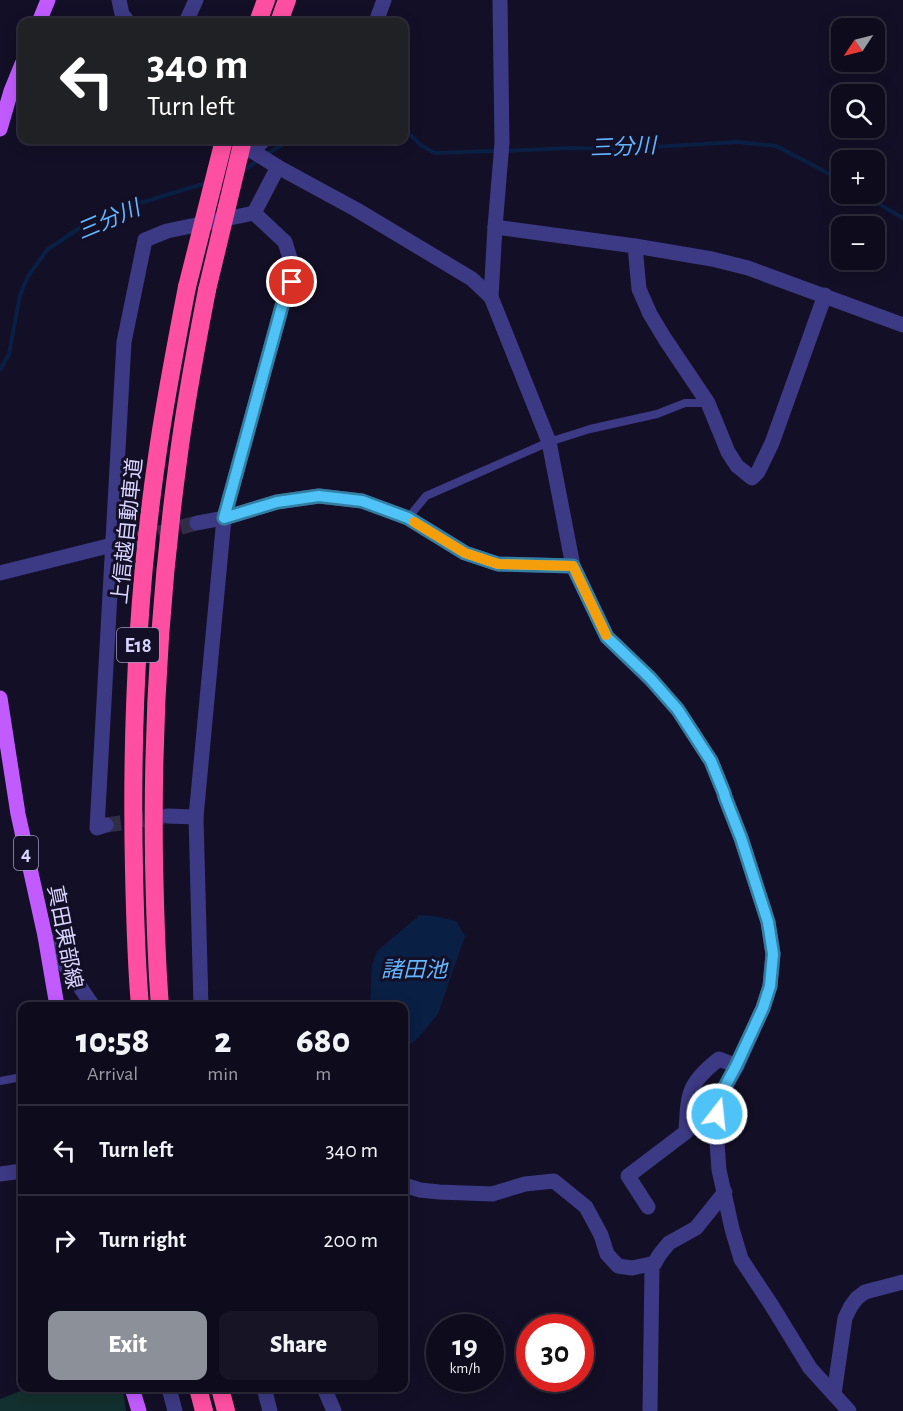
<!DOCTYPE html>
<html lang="en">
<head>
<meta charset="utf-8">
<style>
  :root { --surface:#0e0b1c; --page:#171425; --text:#f1f3f6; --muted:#9b9ba3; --line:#2e2b3b; --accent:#8c9099 }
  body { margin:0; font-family:"Alegreya Sans","Noto Sans JP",sans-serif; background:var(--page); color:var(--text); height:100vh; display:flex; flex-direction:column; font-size:22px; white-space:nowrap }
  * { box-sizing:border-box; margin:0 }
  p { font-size:20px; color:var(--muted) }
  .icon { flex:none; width:33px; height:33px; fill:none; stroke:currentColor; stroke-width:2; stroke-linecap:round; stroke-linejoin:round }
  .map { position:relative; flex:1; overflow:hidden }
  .drawer { position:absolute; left:18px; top:1002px; width:390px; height:390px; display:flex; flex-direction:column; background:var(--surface); border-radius:12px; box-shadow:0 3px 15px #0003,0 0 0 2px var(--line) }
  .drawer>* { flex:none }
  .top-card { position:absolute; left:18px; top:18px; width:390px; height:126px; border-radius:12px; box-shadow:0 3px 15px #0003,0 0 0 2px var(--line); background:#202124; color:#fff; overflow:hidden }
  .needle { width:39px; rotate:235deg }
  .buttons { position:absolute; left:831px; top:18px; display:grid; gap:12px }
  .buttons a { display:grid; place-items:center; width:54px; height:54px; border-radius:12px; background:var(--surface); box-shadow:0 3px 15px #0003,0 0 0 2px var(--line); font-size:30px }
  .speed { position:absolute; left:426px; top:1314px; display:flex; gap:12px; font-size:30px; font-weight:700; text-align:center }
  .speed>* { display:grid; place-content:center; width:78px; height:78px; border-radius:50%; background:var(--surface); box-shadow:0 3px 15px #0003,0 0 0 2px var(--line); line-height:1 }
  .speed small { font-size:15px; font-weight:400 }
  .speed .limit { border:9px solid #d22; background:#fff; color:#111 }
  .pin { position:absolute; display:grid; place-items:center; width:51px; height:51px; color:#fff; margin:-26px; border:3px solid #fff; border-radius:50%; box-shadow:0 2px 6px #0007 }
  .me { position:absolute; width:66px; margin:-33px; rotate:16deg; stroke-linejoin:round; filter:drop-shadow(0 0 4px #0008) }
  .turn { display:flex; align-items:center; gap:21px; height:126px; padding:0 30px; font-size:27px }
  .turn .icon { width:78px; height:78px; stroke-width:2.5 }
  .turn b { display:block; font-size:42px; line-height:51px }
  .eta { display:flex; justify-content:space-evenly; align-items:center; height:102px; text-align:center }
  .eta b { font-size:36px; font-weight:800; line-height:42px }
  .action { display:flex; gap:12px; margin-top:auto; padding:12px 30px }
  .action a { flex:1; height:69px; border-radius:12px; background:var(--accent); color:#fff; font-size:24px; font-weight:800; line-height:69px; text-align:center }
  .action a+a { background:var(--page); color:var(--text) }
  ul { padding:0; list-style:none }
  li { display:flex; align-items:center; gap:18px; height:90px; padding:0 30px; border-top:2px solid var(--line) }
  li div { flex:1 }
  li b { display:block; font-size:22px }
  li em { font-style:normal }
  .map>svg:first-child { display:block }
</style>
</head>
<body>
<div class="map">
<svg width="903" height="1411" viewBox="0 0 903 1411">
  <rect width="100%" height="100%" fill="#130f26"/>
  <path fill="#12302f" d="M28,1388H121L123,1391L126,1411H0V1399Z"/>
  <path fill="#0a1f44" d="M420,915L434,916L456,921L465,936L438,1014L419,1037L411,1044L404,1045V1006H370L372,965L377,951Z"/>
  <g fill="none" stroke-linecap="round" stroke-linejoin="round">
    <g stroke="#0a1f44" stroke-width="4">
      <path d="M404,129L422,146L435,153L496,151"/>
      <path d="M504,151L570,148L618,149L737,142L776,146L811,164L842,181"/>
      <path d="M267,154L290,140"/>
      <path d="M241,170L249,167L258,160"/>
      <path d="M862,194L903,218"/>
      <path d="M0,370L9,354L20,295L28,276L47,250L84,225L140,203L206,183"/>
    </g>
    <g stroke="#312d47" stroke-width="15" stroke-dasharray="15 8" stroke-linecap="butt">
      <path d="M136,539L197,523"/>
      <path d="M106,825L164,817"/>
    </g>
    <g stroke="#3d3a85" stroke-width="8">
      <path d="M408,518L426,496L549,442L590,429L657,414L685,403H708"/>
      <path d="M0,1081L22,1077"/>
    </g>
    <g stroke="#3d3a85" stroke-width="15">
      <path d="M119,0L122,14L128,22"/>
      <path d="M500,0L502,143L495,227L491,297L549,442L573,566L607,637L654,683L678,710L711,761L724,793L725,797L741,838L768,922L773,954L770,986L763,1008L737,1066L721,1094L717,1115V1143L719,1170L732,1229L741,1259L772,1306L810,1368L849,1411"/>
      <path d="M186,22L196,0"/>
      <path d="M376,22L384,0"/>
      <path d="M240,140L252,151L278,167L357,210L472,279L491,297"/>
      <path d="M252,151L264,140"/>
      <path d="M254,213L278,167"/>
      <path d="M495,227L635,246L712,259L748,268L903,325"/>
      <path d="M635,246L639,289L650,314L665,339L708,403L728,452L737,466L752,478L758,472L772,443L825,295"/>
      <path d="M197,523L224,518L277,502L319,496L362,501L408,518L465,553L498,564L573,566"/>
      <path d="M0,573L136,539"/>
      <path d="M167,816L196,817"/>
      <path d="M106,825L97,828L124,342L145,240L167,231L254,213"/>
      <path d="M45,936L93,1006"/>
      <path d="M201,1006L196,817L224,518L282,306L292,282L293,268L285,242L254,213"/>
      <path d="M0,1174L22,1171"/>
      <path d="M404,1185L420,1190L439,1192L492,1194L525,1184L554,1181L586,1207L601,1235L607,1254L618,1266L632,1268L655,1263"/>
      <path d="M648,1207L628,1176L686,1132C688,1094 687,1084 719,1059L737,1066"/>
      <path d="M169,1388L175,1411"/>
      <path d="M264,1388L270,1411"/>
      <path d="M324,1388L334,1411"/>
      <path d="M834,1394L845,1318L851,1306L857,1298L865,1292L903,1282"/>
      <path d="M650,1411L652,1267L660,1254L669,1243L696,1228L725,1192"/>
    </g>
    <g stroke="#c25bff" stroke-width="15">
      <path d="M39,22L48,0"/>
      <path d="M0,129L11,91L22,64"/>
      <path d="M0,698L18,814L45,936L57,1006"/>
      <path d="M132,1388L139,1411"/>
    </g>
    <g stroke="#ff4fa3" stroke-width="18">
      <path d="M258,22L266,0"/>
      <path d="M279,22L287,0"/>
      <path d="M140,1006C136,961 135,916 134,870C131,733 137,594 157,457C165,400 176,344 187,287"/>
      <path d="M160,1006C156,958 155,909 154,861C152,727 160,594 178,461C185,404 196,347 207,290"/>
      <path d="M198,1388L204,1411"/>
      <path d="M220,1388L226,1411"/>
    </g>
    <g stroke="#ff4fa3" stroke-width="18">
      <path d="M187,287L224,140"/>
      <path d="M207,290L243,140"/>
    </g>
  </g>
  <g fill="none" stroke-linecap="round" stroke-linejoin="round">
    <g stroke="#337fa1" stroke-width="15">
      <path id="route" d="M292,282L282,306L224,518L277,502L319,496L362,501L408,518L465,553L498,564L573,566L607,637L650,678L678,710L711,761L724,793L725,797L741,838L768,922L773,954L770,986L763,1008L736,1066L721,1094L717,1114"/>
    </g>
    <use href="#route" stroke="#4fc3f7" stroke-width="10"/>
    <path stroke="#f59e0b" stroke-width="10" d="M414,522L465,553L498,564L573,566L606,635"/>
  </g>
  <g text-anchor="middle" stroke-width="6" stroke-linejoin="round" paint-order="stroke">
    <g fill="#130f26" stroke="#9e99be" stroke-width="1.5">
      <rect x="117" y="628" width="42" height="34" rx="4.5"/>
      <rect x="14" y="836" width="24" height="34" rx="4.5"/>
    </g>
    <g font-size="20" font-weight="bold" fill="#d9d4ff">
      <text x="138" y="652">E18</text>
      <text x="26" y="860">4</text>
    </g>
    <g font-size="21" fill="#d9d4ff" stroke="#130f26">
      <text transform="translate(127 531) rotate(-84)" y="7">上信越自動車道</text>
      <text transform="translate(65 937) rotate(79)" y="7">真田東部線</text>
    </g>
    <g font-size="22" font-style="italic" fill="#62b6ff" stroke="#130f26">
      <text transform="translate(623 146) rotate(-2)" y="8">三分川</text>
      <text transform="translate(108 219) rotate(-23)" y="8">三分川</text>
      <text x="414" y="977">諸田池</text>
    </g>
  </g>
</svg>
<div class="buttons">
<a><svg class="needle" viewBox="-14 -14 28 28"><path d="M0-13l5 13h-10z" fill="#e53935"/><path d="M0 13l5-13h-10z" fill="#9b9ba3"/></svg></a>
<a><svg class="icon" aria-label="search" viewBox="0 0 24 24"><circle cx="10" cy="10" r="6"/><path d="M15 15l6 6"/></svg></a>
<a>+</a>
<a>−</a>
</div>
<div class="speed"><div>19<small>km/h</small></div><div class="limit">30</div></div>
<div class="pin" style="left:292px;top:282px;background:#d93025"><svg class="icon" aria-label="arrive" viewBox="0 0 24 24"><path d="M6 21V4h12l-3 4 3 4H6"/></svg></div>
<svg class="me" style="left:717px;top:1114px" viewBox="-20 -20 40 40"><circle r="17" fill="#4fc3f7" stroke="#fff" stroke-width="3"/><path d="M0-11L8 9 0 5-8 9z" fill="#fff"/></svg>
<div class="top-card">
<div class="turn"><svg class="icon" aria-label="left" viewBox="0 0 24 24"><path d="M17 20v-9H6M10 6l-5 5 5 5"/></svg><div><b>340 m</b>Turn left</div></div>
</div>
<section class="drawer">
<div class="eta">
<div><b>10:58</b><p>Arrival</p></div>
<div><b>2</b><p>min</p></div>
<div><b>680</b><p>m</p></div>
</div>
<ul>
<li><svg class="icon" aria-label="left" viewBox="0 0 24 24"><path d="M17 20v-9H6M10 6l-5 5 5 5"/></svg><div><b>Turn left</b></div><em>340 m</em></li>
<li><svg class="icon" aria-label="right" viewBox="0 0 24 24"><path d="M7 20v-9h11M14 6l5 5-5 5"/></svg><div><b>Turn right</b></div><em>200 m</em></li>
</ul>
<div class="action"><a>Exit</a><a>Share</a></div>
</section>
</div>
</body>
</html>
